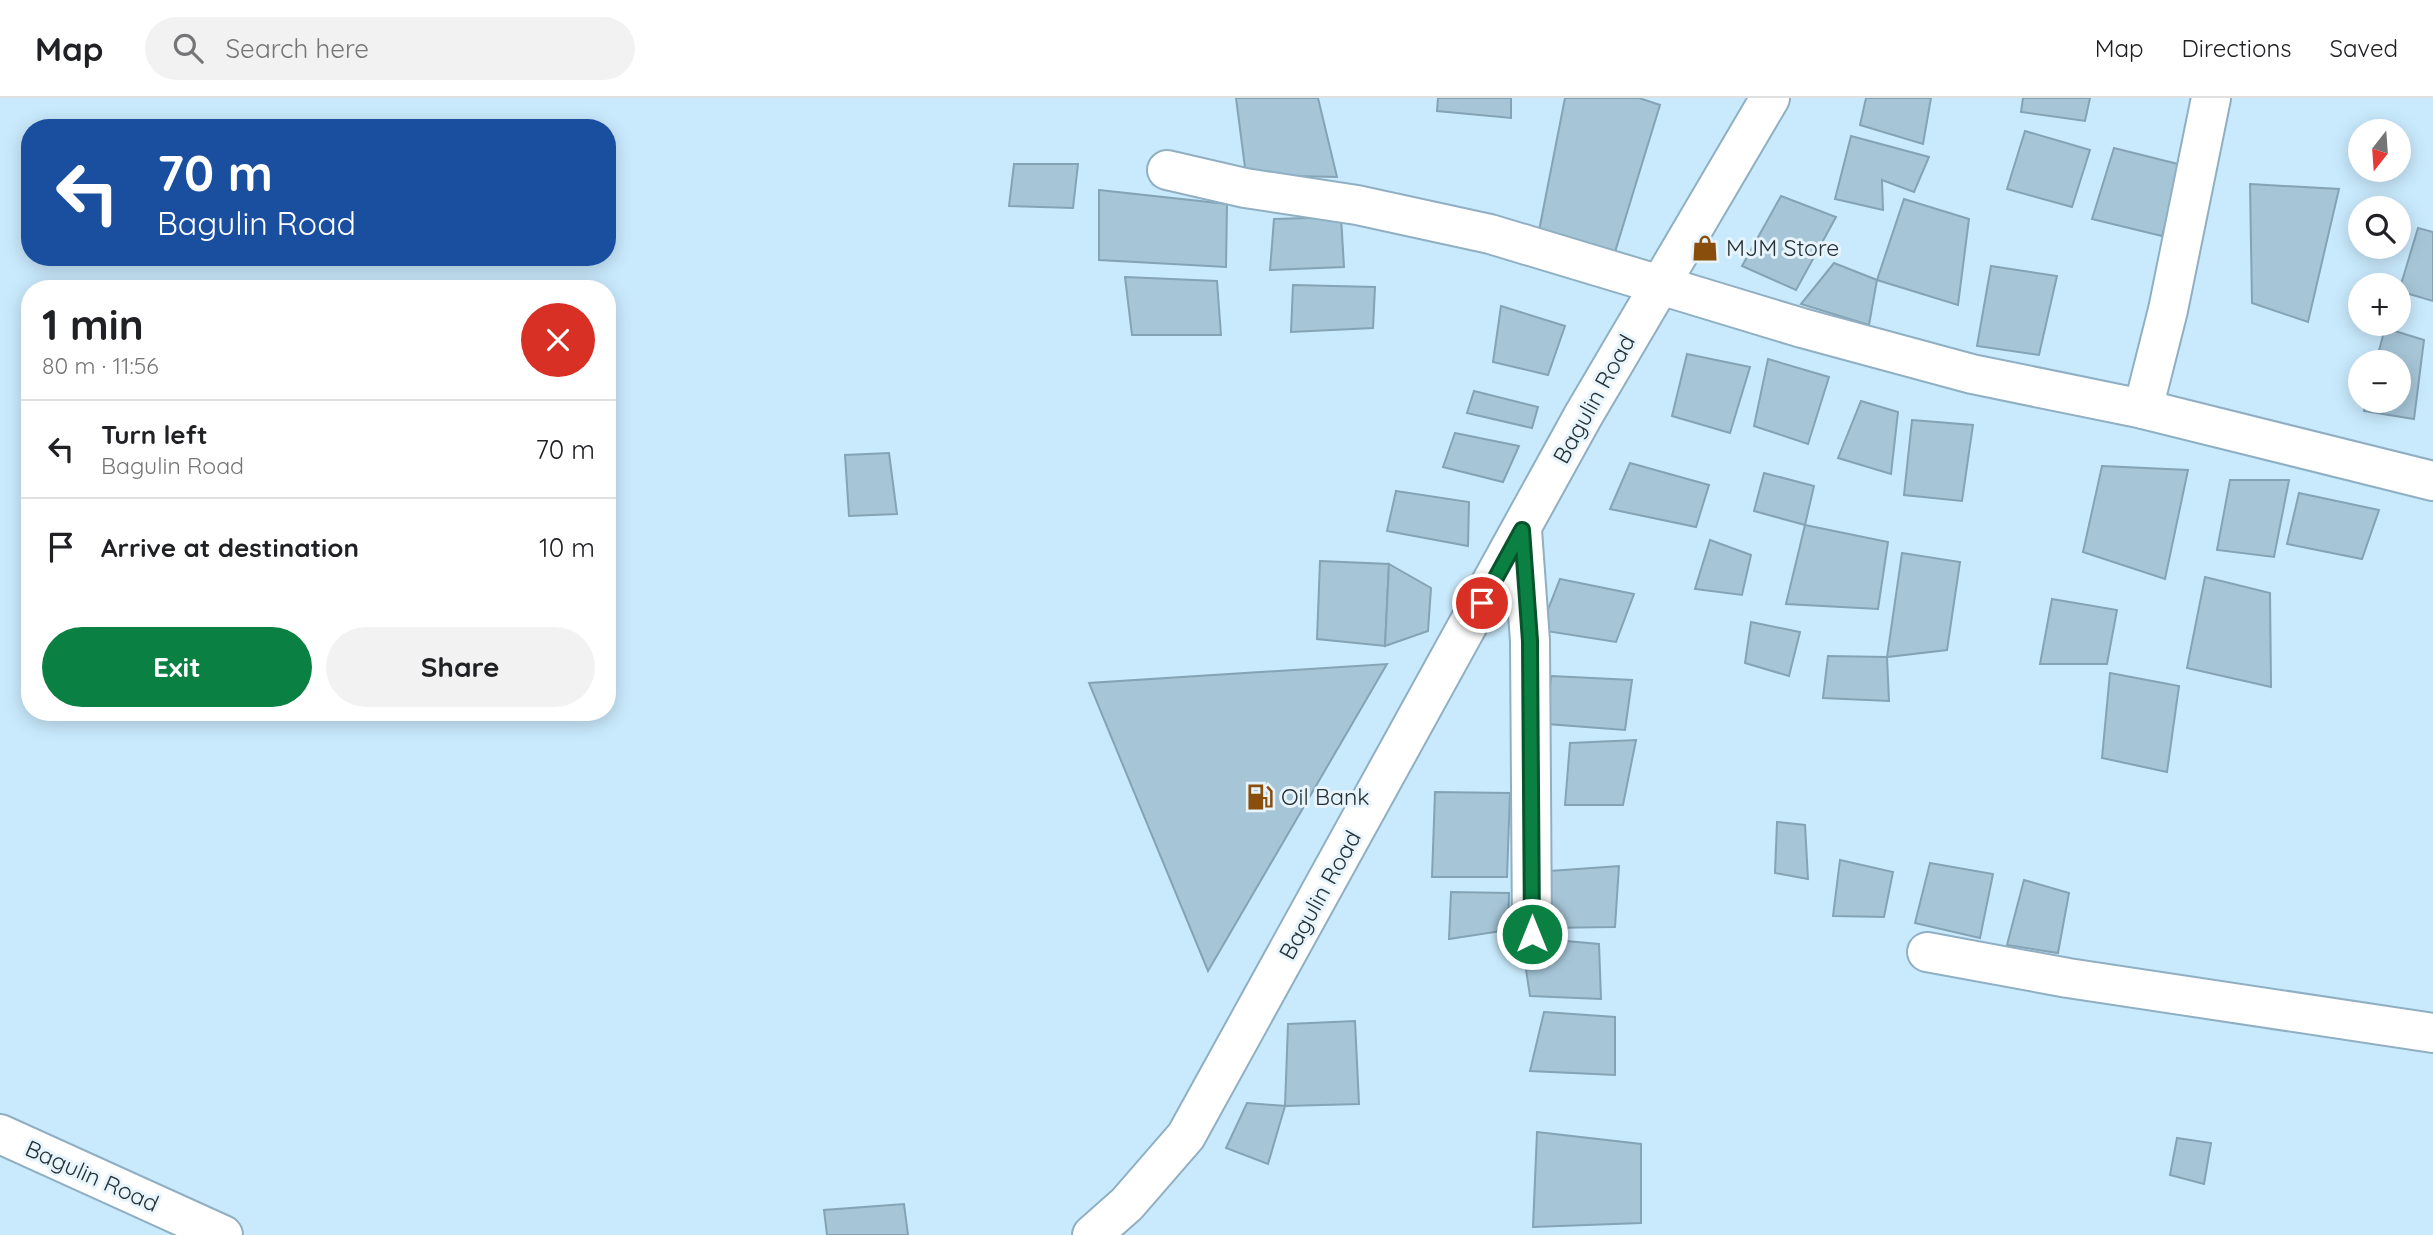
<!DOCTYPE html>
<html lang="en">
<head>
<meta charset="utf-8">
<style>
  :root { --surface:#fff; --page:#f2f2f2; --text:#202124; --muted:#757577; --line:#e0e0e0; --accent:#0b8043 }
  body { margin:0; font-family:Quicksand,sans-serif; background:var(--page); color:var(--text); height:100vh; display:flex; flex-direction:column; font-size:26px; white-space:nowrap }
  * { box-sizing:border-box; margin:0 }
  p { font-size:23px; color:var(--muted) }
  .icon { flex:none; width:38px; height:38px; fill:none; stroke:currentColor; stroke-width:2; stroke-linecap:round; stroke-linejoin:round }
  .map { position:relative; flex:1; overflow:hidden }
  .side { position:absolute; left:21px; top:182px; width:595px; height:441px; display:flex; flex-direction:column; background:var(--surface); border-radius:28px; box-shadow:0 4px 18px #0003 }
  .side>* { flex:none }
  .guide { position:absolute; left:21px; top:21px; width:595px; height:147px; border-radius:28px; box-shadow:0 4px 18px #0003; background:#1a4fa0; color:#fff; overflow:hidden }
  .needle { width:46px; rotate:197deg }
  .controls { position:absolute; left:2348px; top:21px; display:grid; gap:14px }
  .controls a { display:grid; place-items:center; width:63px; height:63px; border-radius:50%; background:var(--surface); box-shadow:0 4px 18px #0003; font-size:35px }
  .pin { position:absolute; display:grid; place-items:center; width:60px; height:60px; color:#fff; margin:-30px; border:4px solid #fff; border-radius:50%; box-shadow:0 2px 7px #0007 }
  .me { position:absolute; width:77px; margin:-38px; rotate:0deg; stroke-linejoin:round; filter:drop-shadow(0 0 5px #0008) }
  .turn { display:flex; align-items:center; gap:24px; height:147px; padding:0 21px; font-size:32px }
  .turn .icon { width:91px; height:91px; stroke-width:2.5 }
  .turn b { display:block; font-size:49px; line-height:60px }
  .round { display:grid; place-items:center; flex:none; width:74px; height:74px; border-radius:37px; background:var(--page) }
  .summary { display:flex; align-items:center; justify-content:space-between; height:119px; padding:0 21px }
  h1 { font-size:42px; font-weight:700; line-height:52px }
  .cta { display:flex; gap:14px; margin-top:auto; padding:14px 21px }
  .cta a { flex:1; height:80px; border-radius:42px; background:var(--accent); color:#fff; font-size:28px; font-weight:700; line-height:80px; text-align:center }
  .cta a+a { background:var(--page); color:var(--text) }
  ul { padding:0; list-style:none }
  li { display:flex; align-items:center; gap:21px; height:98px; padding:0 21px; border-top:2px solid var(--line) }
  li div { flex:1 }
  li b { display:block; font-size:26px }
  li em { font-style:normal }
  header { display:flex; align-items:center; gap:42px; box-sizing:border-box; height:98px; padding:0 35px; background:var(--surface); border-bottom:2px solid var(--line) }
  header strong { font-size:33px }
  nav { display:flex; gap:38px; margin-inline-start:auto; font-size:24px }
  .search { width:490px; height:63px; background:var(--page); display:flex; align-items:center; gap:18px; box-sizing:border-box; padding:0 24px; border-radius:38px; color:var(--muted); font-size:26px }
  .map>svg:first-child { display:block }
</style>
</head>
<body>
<header>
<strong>Map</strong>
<div class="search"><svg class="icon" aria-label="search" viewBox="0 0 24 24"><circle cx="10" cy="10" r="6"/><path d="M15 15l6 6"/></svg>Search here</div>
<nav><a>Map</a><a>Directions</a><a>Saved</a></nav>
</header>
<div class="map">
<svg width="2433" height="1137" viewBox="0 0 2433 1137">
  <rect width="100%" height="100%" fill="#c9eafd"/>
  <g fill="#a6c6d8" stroke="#84a3b5" stroke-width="2">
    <path d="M1236,0H1318L1337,79L1246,77Z"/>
    <path d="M1438,0H1511V20L1437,13Z"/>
    <path d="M1565,0H1639L1660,7L1611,167L1536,148Z"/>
    <path d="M1866,0H1931L1923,46L1860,27Z"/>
    <path d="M2023,0H2090L2085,23L2021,14Z"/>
    <path d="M2025,33L2090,52L2072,109L2007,91Z"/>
    <path d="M1851,38L1929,59L1914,94L1882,82L1883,112L1835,101Z"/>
    <path d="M2114,50L2182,67L2162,138L2092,121Z"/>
    <path d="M1014,66H1078L1073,110L1009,108Z"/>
    <path d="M2250,86L2339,91L2308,224L2252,205Z"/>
    <path d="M1099,92L1227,106L1226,169L1099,162Z"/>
    <path d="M1781,98L1836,119L1796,192L1742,168Z"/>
    <path d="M1904,101L1969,121L1958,207L1877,182Z"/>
    <path d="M1341,119L1344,169L1270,172L1274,121Z"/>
    <path d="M2418,130L2433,134V203L2399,193Z"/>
    <path d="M1834,165L1877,182L1869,227L1801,206Z"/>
    <path d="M1991,168L2057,178L2039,257L1977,248Z"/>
    <path d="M1125,179L1217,183L1221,237H1132Z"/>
    <path d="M1293,187L1375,189L1373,230L1291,234Z"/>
    <path d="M1501,208L1565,228L1548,277L1493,264Z"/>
    <path d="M2385,230L2424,242L2414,321L2364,313L2366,303H2399V264H2376Z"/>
    <path d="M1687,256L1750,269L1730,335L1672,318Z"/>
    <path d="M1768,261L1829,279L1808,346L1754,328Z"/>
    <path d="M1474,293L1538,309L1532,330L1467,315Z"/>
    <path d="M1861,303L1898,314L1891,376L1838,360Z"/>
    <path d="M1912,322L1973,327L1962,403L1904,397Z"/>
    <path d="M1455,335L1519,348L1503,384L1443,369Z"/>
    <path d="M889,355L897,416L849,418L845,357Z"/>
    <path d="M1630,365L1709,387L1696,429L1610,411Z"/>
    <path d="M2102,368L2188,372L2165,481L2083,454Z"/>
    <path d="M1764,375L1814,388L1805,427L1754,413Z"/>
    <path d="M2230,382H2289L2274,459L2217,452Z"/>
    <path d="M1396,393L1469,404L1468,448L1387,433Z"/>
    <path d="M2299,395L2379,412L2362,461L2287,446Z"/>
    <path d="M1805,427L1888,444L1878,511L1786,506Z"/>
    <path d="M1710,442L1751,457L1742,497L1695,491Z"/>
    <path d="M1902,455L1960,464L1947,552L1887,559Z"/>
    <path d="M1320,463L1389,466L1385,548L1317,541Z"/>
    <path d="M1389,466L1431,490L1428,533L1385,548Z"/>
    <path d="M2205,479L2270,495L2271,589L2187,570Z"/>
    <path d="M1560,481L1634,496L1616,544L1540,532Z"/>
    <path d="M2052,501L2117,512L2107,566H2040Z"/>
    <path d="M1751,524L1800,534L1789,578L1745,565Z"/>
    <path d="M1828,558L1887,559L1889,603L1823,600Z"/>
    <path d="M1387,566L1208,873L1089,585Z"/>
    <path d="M2110,575L2179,588L2167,674L2102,660Z"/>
    <path d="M1551,578L1632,582L1625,632L1547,626Z"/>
    <path d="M1636,642L1623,707H1565L1570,645Z"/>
    <path d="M1435,694L1510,695L1507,779H1432Z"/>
    <path d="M1777,724L1805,727L1808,781L1775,775Z"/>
    <path d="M1840,762L1893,774L1884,819L1833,818Z"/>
    <path d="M1930,765L1993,776L1980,840L1915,825Z"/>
    <path d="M1619,768L1615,829L1541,830L1550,773Z"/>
    <path d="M2024,782L2069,795L2058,855L2007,847Z"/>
    <path d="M1451,794L1509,795L1508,832L1449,841Z"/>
    <path d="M1521,839L1599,846L1601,901L1530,898Z"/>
    <path d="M1544,914L1615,919V977L1530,973Z"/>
    <path d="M1355,923L1359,1006L1285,1008L1288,926Z"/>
    <path d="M1247,1005L1285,1008L1268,1066L1226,1050Z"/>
    <path d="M1537,1034L1641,1046V1125L1533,1129Z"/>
    <path d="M2177,1040L2211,1045L2204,1086L2170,1077Z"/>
    <path d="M904,1106L908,1137H827L824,1112Z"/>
  </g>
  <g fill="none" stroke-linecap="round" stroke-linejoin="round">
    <g stroke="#90afc2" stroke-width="42">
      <g id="street">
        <path d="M1167,72L1245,90L1357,107L1490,136L1660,187"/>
        <path d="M2143,311L2168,212L2211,0"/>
        <path d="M1522,432L1530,543L1532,836"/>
        <path d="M1927,854L2068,880L2433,935"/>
      </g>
    </g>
    <g stroke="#90afc2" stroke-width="42">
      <g id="secondary">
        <path d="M1660,187L1802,230L1972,276L2143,311L2433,383"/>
        <path d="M0,1036L223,1137"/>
        <path d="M1092,1137L1127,1106L1186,1038L1583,318L1770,0"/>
      </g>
    </g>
    <use href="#street" stroke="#fff" stroke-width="38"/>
    <use href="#secondary" stroke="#fff" stroke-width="38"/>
  </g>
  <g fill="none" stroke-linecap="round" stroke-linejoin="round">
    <g stroke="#07532c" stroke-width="18">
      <path id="route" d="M1482,505L1522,432L1530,543L1532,836"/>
    </g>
    <use href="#route" stroke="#0b8043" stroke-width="12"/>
  </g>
  <defs>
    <g id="shop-bare" transform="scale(2.1)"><path d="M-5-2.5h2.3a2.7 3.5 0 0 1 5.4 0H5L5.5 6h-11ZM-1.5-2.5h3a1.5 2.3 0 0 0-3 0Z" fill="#8a4e0c" stroke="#e7f4fb" stroke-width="2.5" paint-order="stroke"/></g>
    <g id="fuel-bare" transform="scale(2.1)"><path d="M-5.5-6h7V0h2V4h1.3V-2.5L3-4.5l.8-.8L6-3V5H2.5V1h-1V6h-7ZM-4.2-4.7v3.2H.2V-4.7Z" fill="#8a4e0c" stroke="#e7f4fb" stroke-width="2.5" paint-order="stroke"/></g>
  </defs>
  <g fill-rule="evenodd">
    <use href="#shop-bare" x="1705" y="150"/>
    <use href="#fuel-bare" x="1260" y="699"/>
  </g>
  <g text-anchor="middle" stroke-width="6" stroke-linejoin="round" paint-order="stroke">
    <g font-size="23" fill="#243138" stroke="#e7f4fb" text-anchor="start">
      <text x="1726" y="158">MJM Store</text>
      <text x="1281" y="707">Oil Bank</text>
    </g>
    <g font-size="23" fill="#243138" stroke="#e7f4fb">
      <text transform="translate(1594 301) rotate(-61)" y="8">Bagulin Road</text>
      <text transform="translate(1320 797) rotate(-61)" y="8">Bagulin Road</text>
      <text transform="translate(92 1078) rotate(24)" y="8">Bagulin Road</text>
    </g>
  </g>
</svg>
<div class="controls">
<a><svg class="needle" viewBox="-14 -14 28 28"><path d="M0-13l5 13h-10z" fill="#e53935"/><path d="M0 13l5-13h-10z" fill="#757577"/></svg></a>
<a><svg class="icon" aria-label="search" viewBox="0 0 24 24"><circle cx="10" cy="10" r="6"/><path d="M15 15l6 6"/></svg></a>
<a>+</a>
<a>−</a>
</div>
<div class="pin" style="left:1482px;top:505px;background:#d93025"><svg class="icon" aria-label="arrive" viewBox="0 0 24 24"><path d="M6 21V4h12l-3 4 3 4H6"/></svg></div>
<svg class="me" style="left:1532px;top:836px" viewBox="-20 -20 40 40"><circle r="17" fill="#0b8043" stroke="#fff" stroke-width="3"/><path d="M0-11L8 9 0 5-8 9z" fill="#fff"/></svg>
<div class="guide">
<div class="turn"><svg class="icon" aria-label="left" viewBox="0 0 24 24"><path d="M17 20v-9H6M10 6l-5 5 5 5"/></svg><div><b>70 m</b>Bagulin Road</div></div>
</div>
<section class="side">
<div class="summary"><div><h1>1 min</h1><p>80 m · 11:56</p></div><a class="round" style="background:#d93025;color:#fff"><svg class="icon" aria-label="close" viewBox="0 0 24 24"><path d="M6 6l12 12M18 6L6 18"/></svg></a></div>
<ul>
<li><svg class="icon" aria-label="left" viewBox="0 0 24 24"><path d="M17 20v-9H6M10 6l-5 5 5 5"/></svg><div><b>Turn left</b><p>Bagulin Road</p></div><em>70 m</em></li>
<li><svg class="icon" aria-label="arrive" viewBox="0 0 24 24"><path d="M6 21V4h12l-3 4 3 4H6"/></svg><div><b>Arrive at destination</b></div><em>10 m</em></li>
</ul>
<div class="cta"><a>Exit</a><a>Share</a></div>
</section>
</div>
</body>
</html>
